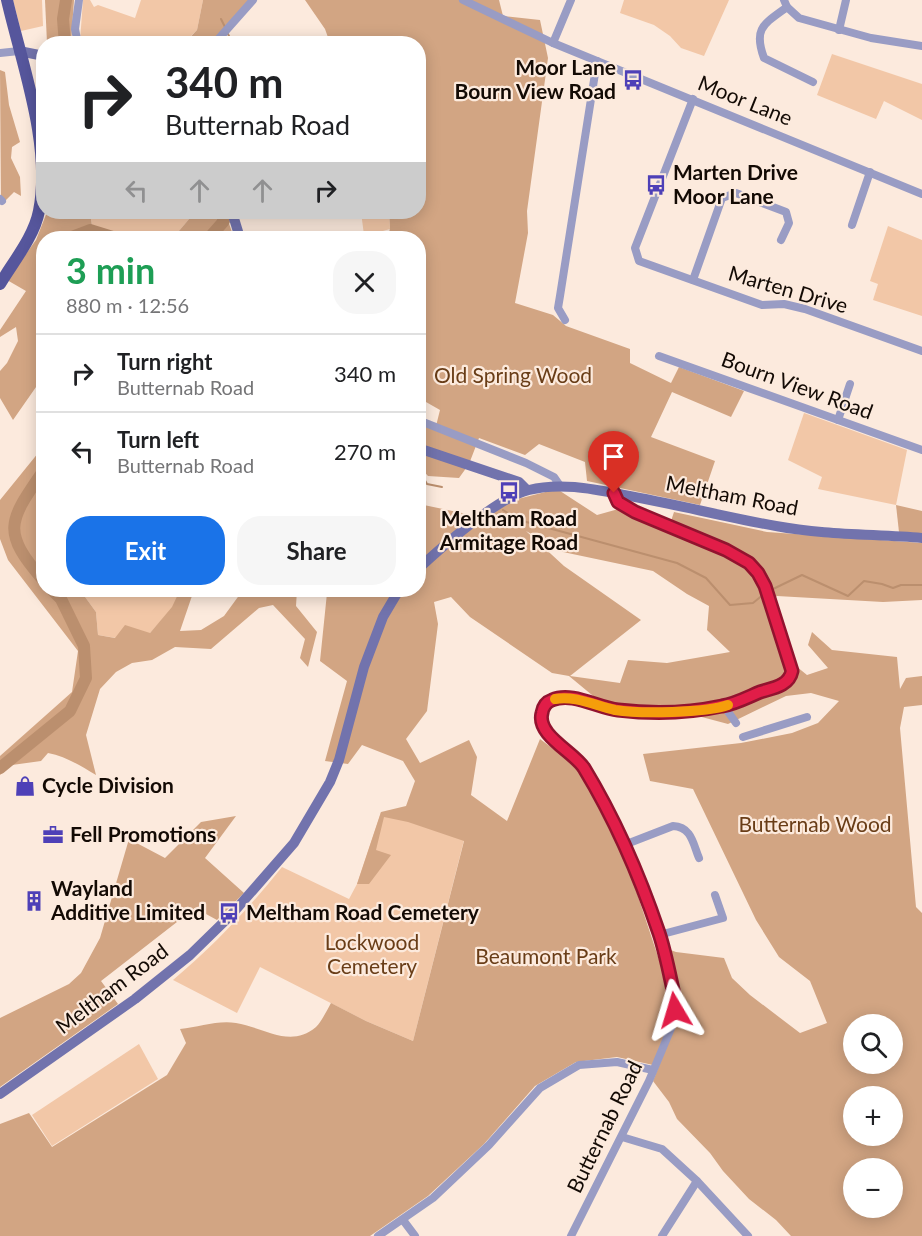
<!DOCTYPE html>
<html lang="en">
<head>
<meta charset="utf-8">
<style>
  :root { --surface:#fff; --page:#f6f6f6; --text:#202124; --muted:#757577; --line:#e0e0e0; --accent:#1a73e8 }
  body { margin:0; font-family:Lato,sans-serif; background:var(--page); color:var(--text); height:100vh; display:flex; flex-direction:column; font-size:22px; white-space:nowrap }
  * { box-sizing:border-box; margin:0 }
  p { font-size:20px; color:var(--muted) }
  .icon { flex:none; width:33px; height:33px; fill:none; stroke:currentColor; stroke-width:2; stroke-linecap:round; stroke-linejoin:round }
  .map { position:relative; flex:1; overflow:hidden }
  .sheet { position:absolute; left:36px; top:231px; width:390px; height:366px; display:flex; flex-direction:column; background:var(--surface); border-radius:24px; box-shadow:0 3px 15px #0003 }
  .sheet>* { flex:none }
  .top-card { position:absolute; left:36px; top:36px; width:390px; height:183px; border-radius:24px; box-shadow:0 3px 15px #0003; background:#fff; color:var(--text); overflow:hidden }
  .fabs { position:absolute; left:843px; top:1014px; display:grid; gap:12px }
  .fabs a { display:grid; place-items:center; width:60px; height:60px; border-radius:50%; background:var(--surface); box-shadow:0 3px 15px #0003; font-size:30px }
  .pin { position:absolute; display:grid; place-items:center; width:51px; height:51px; color:#fff; margin:-62px -26px; border-radius:50% 50% 50% 0; rotate:-45deg; box-shadow:0 0 6px #0007 }
  .pin .icon { rotate:45deg }
  .me { position:absolute; width:66px; margin:-33px; rotate:353deg; stroke-linejoin:round; filter:drop-shadow(0 0 4px #0008) }
  .turn { display:flex; align-items:center; gap:21px; height:126px; padding:0 30px; font-size:27px }
  .turn .icon { width:78px; height:78px; stroke-width:2.5 }
  .turn b { display:block; font-size:42px; line-height:51px }
  .lanes { display:flex; align-items:center; height:57px; padding:0 30px; background:#0003; justify-content:center; gap:30px; direction:ltr }
  .lanes .off { opacity:.35 }
  .round { display:grid; place-items:center; flex:none; width:63px; height:63px; border-radius:24px; background:var(--page) }
  .summary { display:flex; align-items:center; justify-content:space-between; height:102px; padding:0 30px }
  h1 { font-size:36px; font-weight:700; line-height:45px; color:#1e9e55 }
  .action { display:flex; gap:12px; margin-top:auto; padding:12px 30px }
  .action a { flex:1; height:69px; border-radius:24px; background:var(--accent); color:#fff; font-size:24px; font-weight:700; line-height:69px; text-align:center }
  .action a+a { background:var(--page); color:var(--text) }
  ul { padding:0; list-style:none }
  li { display:flex; align-items:center; gap:18px; height:78px; padding:0 30px; border-top:2px solid var(--line) }
  li div { flex:1 }
  li b { display:block; font-size:22px }
  li em { font-style:normal }
  .map>svg:first-child { display:block }
</style>
</head>
<body>
<div class="map">
<svg width="922" height="1236" viewBox="0 0 922 1236">
  <rect width="100%" height="100%" fill="#fceadd"/>
  <g fill="#f2c7a7">
    <path d="M13,0H42L43,26L21,31Z"/>
    <path d="M83,0H90L94,7L98,5L135,18L141,0H203L197,30L184,43L82,44L80,41Z"/>
    <path d="M624,0H729L704,56L681,48L670,36L654,25L620,13Z"/>
    <path d="M832,54L922,84V120L884,101L876,119L817,95Z"/>
    <path d="M90,212H195L173,238H127L92,226Z"/>
    <path d="M361,212H389L390,229L358,238L364,235Z"/>
    <path d="M888,226L922,240V316L873,300L878,284L870,281Z"/>
    <path d="M804,413L907,450L896,505L818,489L822,477L788,460Z"/>
    <path d="M80,590H180L173,607L150,633L116,638L98,635L96,612Z"/>
    <path d="M381,812L464,840L413,1041L366,1021L260,967L237,1013L173,980C214,946 249,908 282,867L349,899L357,884Z"/>
    <path d="M139,1044L158,1079L52,1146L32,1115Z"/>
  </g>
  <g fill="#d2a583" fill-rule="evenodd">
    <path d="M45,0H74L71,43H47Z"/>
    <path d="M203,0H256L226,35L229,43L184,44L197,30Z"/>
    <path d="M305,0H499L503,16L540,20L548,58L527,211L528,233L515,303L553,315L566,326L630,349V363L671,383L679,367L744,391L731,417L672,392L651,437L715,461L700,505L587,481L585,462L539,444L525,455L479,438L469,464L459,478L428,476L419,466V423L436,426L440,410L419,398L418,238H388L390,228L389,212H418V44L330,43L325,29Z"/>
    <path d="M0,70L5,72L9,105L20,142L12,147L11,158L20,177L21,196L14,192L1,205Z"/>
    <path d="M47,212H90L92,226L127,238H44L43,377L13,420L0,398V371L7,363L18,341L16,327L0,337V330L26,291L7,280L36,240Z"/>
    <path d="M195,212H225L234,238H173Z"/>
    <path d="M43,447V520L37,530L43,543L44,590H80L96,612L98,635L115,638L125,625L150,633L172,607L180,590H194L180,631L201,630L224,616L243,590H297L296,606L317,632L308,667L300,658L305,639L273,605L259,608L211,649L175,647L152,660L132,663L116,672L100,689L86,735L96,775C81,766 65,756 48,753L41,761L12,765L0,775V756L72,692L78,651L8,560L0,539V500Z"/>
    <path d="M557,489L597,515L622,508L668,530L674,512L767,532L922,543V600L883,602L777,596L769,603L776,635L786,658L807,675L828,668L808,645L812,632L832,650L897,657L900,689L906,678L922,676V705L904,707L900,728L916,907L922,913V1236H791L776,1220L749,1199L723,1171L710,1153L677,1119L669,1102L653,1081L674,1028L678,1009L665,948L676,952L724,958L732,978L750,995L800,1033L827,1023L810,981L779,957L756,920L693,789L650,781L643,754L741,743L792,733L818,723L839,701L811,693L786,696L728,724L683,712L650,717L598,700L569,676L552,673L470,617L451,597L434,602L438,624L427,711L406,739L420,763L469,740L477,757L471,795L507,821L540,739L576,766L591,785L623,851L673,1002L669,1027L653,1065L617,1057L576,1062L535,1086L484,1144L428,1196L370,1236H0V1124L29,1113L52,1147L167,1075L186,1043L180,1029C199,1027 218,1020 236,1023C263,1027 290,1049 316,1027C322,1021 327,1010 331,1003L366,1021L413,1041L464,841L408,822L384,817L376,850L391,855L369,884H357L381,812L406,806L415,781L403,761L362,745L348,764L325,761L347,681L320,661L327,593L332,590H418L419,504L486,518L510,501ZM526,531L563,552L653,571L687,594L709,606L707,630L730,652L667,663L628,660L620,683L570,676L641,620L564,566ZM854,1024H892V1064H854ZM854,1096H892V1136H854ZM854,1168H892V1208H854Z"/>
    <path d="M896,505L922,511V534L899,532Z"/>
    <path d="M236,816L205,858L244,893L217,920L195,908L101,981L118,1004L0,1087V1018L69,984L81,973L100,938L129,839L165,858L201,822Z"/>
  </g>
  <g fill="none" stroke-linecap="round" stroke-linejoin="round">
    <g stroke="#bb8f6e" stroke-width="2">
      <path d="M221,19L225,27"/>
      <path d="M227,32L233,44"/>
      <path d="M418,468L427,484L442,487"/>
      <path d="M503,510L519,520L677,563L706,578L730,605L753,603L764,594"/>
      <path d="M771,590L802,575L848,596L864,581L882,584L893,588L901,585H922"/>
    </g>
    <g stroke="#bb8f6e" stroke-width="12">
      <path d="M65,44L63,19L66,0"/>
      <path d="M69,238L90,230L116,238"/>
      <path d="M209,238L224,221L221,212"/>
      <path d="M44,470C9,521 0,531 44,581"/>
      <path d="M0,768L70,711L86,678L84,646L61,599L52,590"/>
    </g>
    <g stroke="#999cc4" stroke-width="8">
      <path d="M463,0L553,43L922,194"/>
      <path d="M784,0L787,7L799,18L871,38L922,46"/>
      <path d="M787,7C764,24 753,28 764,58L813,82"/>
      <path d="M839,30L846,0"/>
      <path d="M553,43L571,0"/>
      <path d="M78,44L75,29L79,0"/>
      <path d="M214,44L253,0"/>
      <path d="M0,53L19,51"/>
      <path d="M693,99L635,248L639,261L762,305L784,304L805,309L922,351"/>
      <path d="M0,199L2,201"/>
      <path d="M852,225L870,172"/>
      <path d="M693,280L722,198L736,193L786,212L789,223L781,240"/>
      <path d="M565,320L558,308L560,296L597,61"/>
      <path d="M659,356L922,450"/>
      <path d="M418,420L526,463L554,477L561,487"/>
      <path d="M838,420L850,384"/>
      <path d="M724,706L736,723"/>
      <path d="M743,737L807,717"/>
      <path d="M624,845L673,826C692,827 693,844 699,858"/>
      <path d="M659,935L723,918L715,895"/>
      <path d="M622,1137L662,1149L697,1181L748,1236"/>
      <path d="M403,1220L415,1236"/>
      <path d="M378,1236L433,1198L489,1145L540,1088L579,1065L617,1062L653,1070"/>
      <path d="M571,1236L649,1081L672,1026L675,999L659,935L624,845L596,787L582,764L544,728L541,716L543,710L547,703L553,699L565,697L617,710L673,712L724,706L782,684L791,676L792,671L766,586L758,572L749,563L726,550L635,512L618,502L614,493"/>
      <path d="M662,1236L697,1181"/>
    </g>
    <g stroke="#7273ad" stroke-width="10">
      <path d="M19,51L44,56"/>
      <path d="M232,212L240,238"/>
      <path d="M418,448L519,482L527,490"/>
      <path d="M418,569C443,546 497,498 529,490C560,482 593,489 624,495C675,504 725,517 776,526C824,535 874,534 922,538"/>
      <path d="M0,1094L135,999L190,955L232,914L294,843L330,782L339,760L364,667L383,617L399,590"/>
    </g>
    <path stroke="#56569c" stroke-width="12" d="M0,284C13,262 34,237 39,211C52,145 22,65 7,0"/>
  </g>
  <g fill="none" stroke-linecap="round" stroke-linejoin="round">
    <g stroke="#92132f" stroke-width="15">
      <path id="route" d="M614,493L618,502L635,512L726,550L749,563L758,573L765,586L792,671C789,686 773,688 760,692C748,697 735,704 722,706C689,713 652,714 618,710C598,708 572,691 552,700C546,702 543,707 542,713C536,735 574,752 584,768C615,819 640,877 659,933C666,954 670,977 675,999V1010"/>
    </g>
    <use href="#route" stroke="#e11d48" stroke-width="10"/>
    <path stroke="#f59e0b" stroke-width="10" d="M555,699C575,695 596,706 615,710C640,714 705,713 728,705"/>
  </g>
  <defs>
    <g id="bus-bare" transform="scale(1.62)"><path d="M-5-6H5V4H4V6H2V4H-2V6H-4V4H-5ZM-3.5-4V0h7V-4ZM-3.5 1.2v1.5H-2V1.2ZM2 1.2v1.5H3.5V1.2Z" fill="#4e40b7" stroke="#fceadd" stroke-width="2.5" paint-order="stroke"/></g>
    <g id="shop-bare" transform="scale(1.62)"><path d="M-5-2.5h2.3a2.7 3.5 0 0 1 5.4 0H5L5.5 6h-11ZM-1.5-2.5h3a1.5 2.3 0 0 0-3 0Z" fill="#4e40b7" stroke="#fceadd" stroke-width="2.5" paint-order="stroke"/></g>
    <g id="office-bare" transform="scale(1.62)"><path d="M-6-3h4V-5.5h4V-3h4V5H-6ZM-1-4.5V-3h2v-1.5ZM-6 0V1H6V0Z" fill="#4e40b7" stroke="#fceadd" stroke-width="2.5" paint-order="stroke"/></g>
    <g id="building-bare" transform="scale(1.62)"><path d="M-4-6H4V6H1V3H-1V6H-4ZM-2.5-4.3h1.7v1.8h-1.7ZM.8-4.3h1.7v1.8H.8ZM-2.5-1h1.7V.8h-1.7ZM.8-1h1.7V.8H.8Z" fill="#4e40b7" stroke="#fceadd" stroke-width="2.5" paint-order="stroke"/></g>
  </defs>
  <g fill-rule="evenodd">
    <use href="#bus-bare" x="633" y="80"/>
    <use href="#bus-bare" x="656" y="185"/>
    <use href="#bus-bare" x="509" y="492"/>
    <use href="#shop-bare" x="25" y="786"/>
    <use href="#office-bare" x="53" y="835"/>
    <use href="#building-bare" x="34" y="901"/>
    <use href="#bus-bare" x="229" y="913"/>
  </g>
  <g text-anchor="middle" stroke-width="4.5" stroke-linejoin="round" paint-order="stroke">
    <g font-size="21" font-weight="bold" fill="#130a04" stroke="#fceadd" text-anchor="start">
      <text x="616" y="75" text-anchor="end">Moor Lane<tspan x="616" dy="24">Bourn View Road</tspan></text>
      <text x="673" y="180">Marten Drive<tspan x="673" dy="24">Moor Lane</tspan></text>
      <text x="509" y="526" text-anchor="middle">Meltham Road<tspan x="509" dy="24">Armitage Road</tspan></text>
      <text x="42" y="793">Cycle Division</text>
      <text x="70" y="842">Fell Promotions</text>
      <text x="51" y="896">Wayland<tspan x="51" dy="24">Additive Limited</tspan></text>
      <text x="246" y="920">Meltham Road Cemetery</text>
    </g>
    <g font-size="21" fill="#130a04" stroke="#fceadd">
      <text transform="translate(745 101) rotate(22)" y="7">Moor Lane</text>
      <text transform="translate(788 290) rotate(16)" y="7">Marten Drive</text>
      <text transform="translate(797 386) rotate(20)" y="7">Bourn View Road</text>
      <text transform="translate(732 496) rotate(11)" y="7">Meltham Road</text>
      <text transform="translate(112 989) rotate(-37)" y="7">Meltham Road</text>
      <text transform="translate(605 1127) rotate(-64)" y="7">Butternab Road</text>
    </g>
    <g font-size="21" fill="#693d17" stroke="#fceadd">
      <text x="513" y="383">Old Spring Wood</text>
      <text x="815" y="832">Butternab Wood</text>
      <text x="372" y="950">Lockwood<tspan x="372" dy="24">Cemetery</tspan></text>
      <text x="546" y="964">Beaumont Park</text>
    </g>
  </g>
</svg>
<div class="fabs">
<a><svg class="icon" aria-label="search" viewBox="0 0 24 24"><circle cx="10" cy="10" r="6"/><path d="M15 15l6 6"/></svg></a>
<a>+</a>
<a>−</a>
</div>
<div class="pin" style="left:614px;top:493px;background:#d93025"><svg class="icon" aria-label="arrive" viewBox="0 0 24 24"><path d="M6 21V4h12l-3 4 3 4H6"/></svg></div>
<svg class="me" style="left:675px;top:1010px" viewBox="-20 -20 40 40"><path d="M0-17L14 15 0 8-14 15z" fill="#e11d48" stroke="#fff" stroke-width="4"/></svg>
<div class="top-card">
<div class="turn"><svg class="icon" aria-label="right" viewBox="0 0 24 24"><path d="M7 20v-9h11M14 6l5 5-5 5"/></svg><div><b>340 m</b>Butternab Road</div></div>
<div class="lanes"><svg class="icon off" aria-label="left" viewBox="0 0 24 24"><path d="M17 20v-9H6M10 6l-5 5 5 5"/></svg><svg class="icon off" aria-label="ahead" viewBox="0 0 24 24"><path d="M12 20V5M6 11l6-6 6 6"/></svg><svg class="icon off" aria-label="ahead" viewBox="0 0 24 24"><path d="M12 20V5M6 11l6-6 6 6"/></svg><svg class="icon" aria-label="right" viewBox="0 0 24 24"><path d="M7 20v-9h11M14 6l5 5-5 5"/></svg></div>
</div>
<section class="sheet">
<div class="summary"><div><h1>3 min</h1><p>880 m · 12:56</p></div><a class="round"><svg class="icon" aria-label="close" viewBox="0 0 24 24"><path d="M6 6l12 12M18 6L6 18"/></svg></a></div>
<ul>
<li><svg class="icon" aria-label="right" viewBox="0 0 24 24"><path d="M7 20v-9h11M14 6l5 5-5 5"/></svg><div><b>Turn right</b><p>Butternab Road</p></div><em>340 m</em></li>
<li><svg class="icon" aria-label="left" viewBox="0 0 24 24"><path d="M17 20v-9H6M10 6l-5 5 5 5"/></svg><div><b>Turn left</b><p>Butternab Road</p></div><em>270 m</em></li>
</ul>
<div class="action"><a>Exit</a><a>Share</a></div>
</section>
</div>
</body>
</html>
